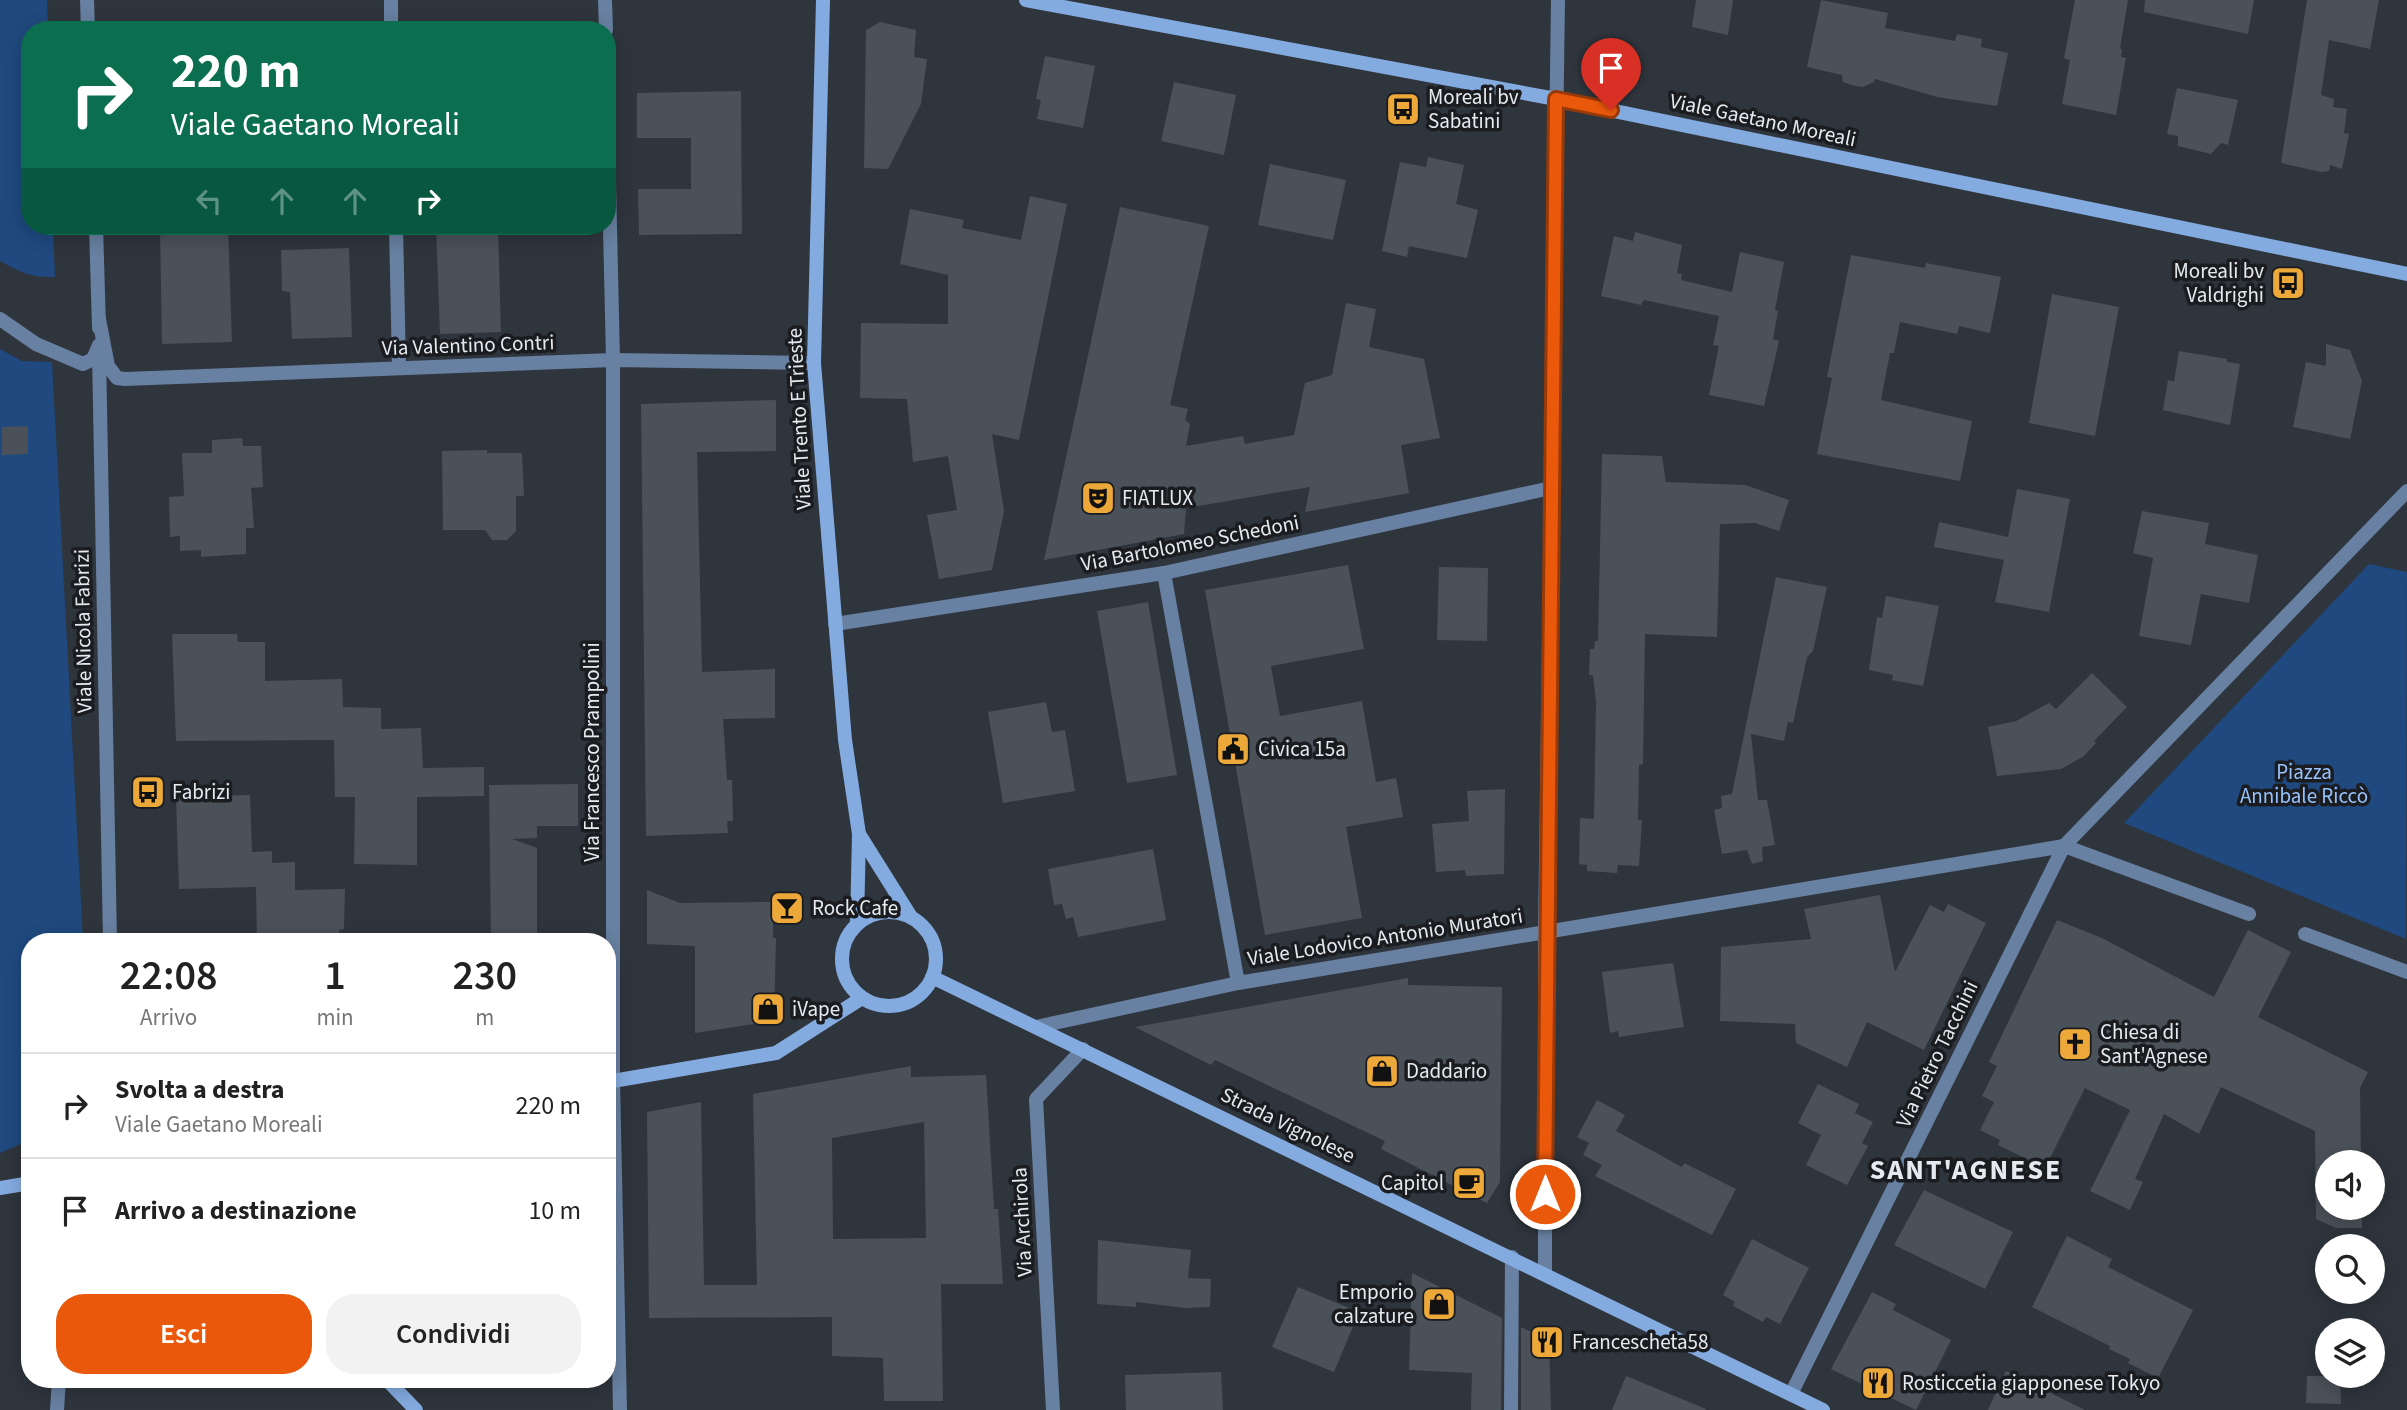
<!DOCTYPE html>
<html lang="it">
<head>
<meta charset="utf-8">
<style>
  :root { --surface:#fff; --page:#f2f2f2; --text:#222; --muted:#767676; --line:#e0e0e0; --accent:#ea580c }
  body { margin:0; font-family:"Source Sans 3",sans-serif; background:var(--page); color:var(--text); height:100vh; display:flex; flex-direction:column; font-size:26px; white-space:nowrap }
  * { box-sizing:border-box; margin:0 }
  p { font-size:23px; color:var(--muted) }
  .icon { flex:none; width:38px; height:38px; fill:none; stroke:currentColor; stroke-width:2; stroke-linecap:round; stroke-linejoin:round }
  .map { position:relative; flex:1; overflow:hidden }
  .panel { position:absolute; left:21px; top:933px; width:595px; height:455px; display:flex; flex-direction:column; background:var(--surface); border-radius:28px; box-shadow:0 4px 18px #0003 }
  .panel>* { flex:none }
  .hud { position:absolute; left:21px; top:21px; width:595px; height:214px; border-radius:28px; box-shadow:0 4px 18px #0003; background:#0b6e4f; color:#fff; overflow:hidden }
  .tools { position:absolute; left:2315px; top:1150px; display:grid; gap:14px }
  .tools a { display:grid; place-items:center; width:70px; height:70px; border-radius:50%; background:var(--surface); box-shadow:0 4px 18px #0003; font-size:35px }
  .pin { position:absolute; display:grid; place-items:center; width:60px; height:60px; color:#fff; margin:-72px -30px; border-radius:50% 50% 50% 0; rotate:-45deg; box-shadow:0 0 7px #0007 }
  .pin .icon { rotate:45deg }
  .me { position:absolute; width:77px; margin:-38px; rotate:0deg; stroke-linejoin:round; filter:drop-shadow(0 0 5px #0008) }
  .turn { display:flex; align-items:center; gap:24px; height:147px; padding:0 35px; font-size:32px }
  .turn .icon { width:91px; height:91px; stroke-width:2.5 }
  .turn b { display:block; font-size:49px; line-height:60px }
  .lanes { display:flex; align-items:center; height:66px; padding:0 35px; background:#0003; justify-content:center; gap:35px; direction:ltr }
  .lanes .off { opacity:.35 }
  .eta { display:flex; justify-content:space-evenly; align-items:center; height:119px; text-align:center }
  .eta b { font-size:42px; font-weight:600; line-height:49px }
  .primary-button { display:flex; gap:14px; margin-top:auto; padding:14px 35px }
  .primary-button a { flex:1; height:80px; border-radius:28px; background:var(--accent); color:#fff; font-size:28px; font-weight:600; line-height:80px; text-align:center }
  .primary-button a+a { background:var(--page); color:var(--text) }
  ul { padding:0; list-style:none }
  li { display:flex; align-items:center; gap:21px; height:105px; padding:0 35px; border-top:2px solid var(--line) }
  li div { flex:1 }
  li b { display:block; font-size:26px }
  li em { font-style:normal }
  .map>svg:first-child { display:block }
</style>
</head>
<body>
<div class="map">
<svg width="2407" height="1410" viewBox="0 0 2407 1410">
  <rect width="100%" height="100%" fill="#2f353d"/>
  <g fill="#1f497f">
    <path d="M0,0H47L48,30H30V226H53L55,277C33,278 19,272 0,261Z"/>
    <path d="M0,349L22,361L52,362L83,941L30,942V1140L0,1153Z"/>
    <path d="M2369,564L2407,572L2406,939L2124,823Z"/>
  </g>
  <g fill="#4b5159" fill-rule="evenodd">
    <path d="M1696,0H1733L1728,35L1692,27Z"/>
    <path d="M1821,0L1888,13L1885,28L1955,41L1957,34L1982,39L1981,47L2008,53L1997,106L1937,97L1875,79L1874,82L1863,87L1855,86L1843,82L1842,75L1807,67Z"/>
    <path d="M2075,0H2128L2120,48L2122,50L2121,57L2126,58L2116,115L2062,104L2070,60L2064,58Z"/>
    <path d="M2145,0H2254L2248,34L2144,12Z"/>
    <path d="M2307,0H2379L2370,49L2329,40L2321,95L2334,99L2333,107L2347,109L2344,133L2349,134L2342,169L2330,165L2329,171L2321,172L2281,163Z"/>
    <path d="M880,22L916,30L914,57L927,59L921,104L888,169L864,168L866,30Z"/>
    <path d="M1045,56L1095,66L1083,128L1037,119L1041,100L1036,99Z"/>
    <path d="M1174,82L1236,95L1224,155L1161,141Z"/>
    <path d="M2177,88L2238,100L2228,145L2221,143L2211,154L2178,146V136L2167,134Z"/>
    <path d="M741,91L742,234L639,235L638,189H691V138H637V93Z"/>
    <path d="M1428,157L1464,165L1456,204L1478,210L1467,258L1409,246L1407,257L1382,251L1400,162L1426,167Z"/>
    <path d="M1270,164L1346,180L1333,240L1258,225Z"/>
    <path d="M1030,196L1067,204L1019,440L992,434L1004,511L992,570L939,579L927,515L957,510L948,456L913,462L907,399L860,398L861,323L948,324V275L900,264L910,209L964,220L962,228L1021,240Z"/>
    <path d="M1120,207L1209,226L1170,405L1188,409L1185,420L1190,424L1186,446L1243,436L1245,444L1294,435L1305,383L1332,375L1346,303L1376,309L1369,347L1424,359L1440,438L1401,445L1409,493L1305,512L1310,487L1186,508L1184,534L1044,560Z"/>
    <path d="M160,226H228L232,342L162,344Z"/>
    <path d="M436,226H498L501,332L440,334Z"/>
    <path d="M1635,232L1682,245L1677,273L1682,274L1681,280L1732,292L1740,252L1784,262L1775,310L1778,311L1773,339L1779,341L1764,406L1709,395L1719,346L1713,345L1719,316L1644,300L1641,305L1601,296L1614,236L1633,241Z"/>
    <path d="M349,248L352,337L292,339L290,292L282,291L281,250Z"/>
    <path d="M1851,255L1925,268L1926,263L2001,277L1990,333L1959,326L1957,334L1900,322L1894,353H1890L1881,400L1972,421L1960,481L1817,454L1832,378L1827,377Z"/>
    <path d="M2052,294L2119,307L2095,436L2029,423Z"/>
    <path d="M2326,344L2350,350L2362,381L2350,439L2293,427L2306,362L2326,366Z"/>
    <path d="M2179,351L2227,359V362L2240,364L2230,425L2163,410L2168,380L2174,382Z"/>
    <path d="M776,400V451L697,452L702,672L775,669V718L723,719L727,780H732L733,821H727L728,833L646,836L641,404Z"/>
    <path d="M28,426V454L2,455V427Z"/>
    <path d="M242,438L243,446H261L263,487L251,488L254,528H246V554L201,557V550L180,551V536L170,537L169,497L184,496L182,453H212V440Z"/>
    <path d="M487,450V453H522L524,496H516V531L507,540H492L485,530H443L442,451Z"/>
    <path d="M1602,454L1662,456L1666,482L1745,485L1789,500L1779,531L1755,523L1720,524L1717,637L1645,634L1643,764L1639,765L1638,820H1642L1639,866L1618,865L1617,873L1587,871V865L1579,864L1580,818L1594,819L1596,702L1593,675H1589L1590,649H1594L1595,641H1598Z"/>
    <path d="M2017,489L2070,499L2049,612L1995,602L2004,560L1934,547L1939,522L2008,537Z"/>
    <path d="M2142,511L2209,523L2205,544L2258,555L2249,603L2201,594L2191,645L2139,636L2153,558L2133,553Z"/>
    <path d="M1348,565L1364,649L1271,666L1280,716L1362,701L1376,782L1396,778L1403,817L1346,827L1362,918L1265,935L1205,590Z"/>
    <path d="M1439,567L1488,568L1487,641L1437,640Z"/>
    <path d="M1776,577L1827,587L1813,651L1807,657L1793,723L1788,722L1784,741L1751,734L1758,800H1767L1775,845L1762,847L1763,861L1752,864L1747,850L1722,854L1714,810L1722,808L1721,796L1732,794Z"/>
    <path d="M1886,596L1939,606L1923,686L1892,680L1893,675L1869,670L1877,617L1882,618Z"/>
    <path d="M1148,602L1177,775L1127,783L1097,611Z"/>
    <path d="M172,634H237L238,642H265V681L342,679L343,707L381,708V729L421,728L423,768L484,767V796L417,797V865L354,864L355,797H335L334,740L176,741Z"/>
    <path d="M2092,673L2127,707L2094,741L2096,743L2084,756L2061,769L1997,776L1988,727L2016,721L2049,703L2056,709Z"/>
    <path d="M1046,702L1052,732L1065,730L1075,791L1003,803L988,712Z"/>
    <path d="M578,784V826H537V838L512,839L537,848V942H491L489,785Z"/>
    <path d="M1505,789L1504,874L1466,876L1465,870L1436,872L1432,824L1469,821L1467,791Z"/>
    <path d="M250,795L252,852L272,851V863L295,862V890L345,889L344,929L339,930V942H257L256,887L179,889L176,797Z"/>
    <path d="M1153,849L1166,920L1078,937L1073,917L1066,919L1062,904L1054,905L1048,869Z"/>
    <path d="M647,890L680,903L773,902V938H776L774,1021L695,1033V946L647,944Z"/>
    <path d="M1880,895L1895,972L1930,905L1944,912L1948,904L1986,923L1924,1050L1867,1022L1847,1067L1796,1043L1795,1024L1720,1021L1721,947L1811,939L1804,909Z"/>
    <path d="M2057,920L2102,938L2214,997L2248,930L2291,952L2258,1017L2368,1072L2360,1088L2361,1162H2328V1208H2362V1228H2336L2316,1219L2315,1131L2221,1087L2199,1134L2164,1114L2135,1179L2143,1182L2130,1210L2090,1191L2130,1110L2085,1088L2045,1168L1998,1145L2000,1140L1980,1130L1994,1102L1982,1096L1997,1066L1989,1062Z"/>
    <path d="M1673,963L1684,1027L1619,1037L1618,1031L1610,1033L1602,972Z"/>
    <path d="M1408,978V985L1502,987L1500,1182L1487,1203L1381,1149L1385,1141L1215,1060L1211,1065L1135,1027Z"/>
    <path d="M911,1066V1077L986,1075L994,1209H998L1003,1284H941L943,1401H884L883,1358L832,1356V1317L649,1318L647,1112L701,1102L704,1285H757L753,1094ZM924,1122L926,1238L833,1239L832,1138Z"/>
    <path d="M1818,1084L1859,1104L1855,1113L1873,1122L1862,1143L1868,1146L1847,1185L1806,1165L1821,1135L1798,1123Z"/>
    <path d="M1597,1100L1625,1115L1616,1131L1682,1167L1684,1163L1736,1189L1712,1235L1595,1176L1602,1165L1583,1155L1589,1143L1577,1137Z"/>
    <path d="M1924,1190L2013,1232L1985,1289L1894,1245Z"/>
    <path d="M2067,1236L2112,1259L2108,1267L2193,1310L2158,1378L2128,1363L2130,1359L2109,1349L2110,1346L2032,1307Z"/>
    <path d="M1752,1239L1809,1268L1780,1324L1766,1317L1763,1322L1733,1306L1735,1302L1723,1295Z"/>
    <path d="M1098,1240L1191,1250L1188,1278L1211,1279L1210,1307L1185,1308L1136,1302V1307L1097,1304Z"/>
    <path d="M1412,1273L1502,1318L1501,1410H1471L1472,1373L1409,1370Z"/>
    <path d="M1298,1287L1359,1312L1334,1372L1272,1347Z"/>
    <path d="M1872,1292L1896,1304L1893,1310L1951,1340L1916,1410L1831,1369Z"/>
    <path d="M1521,1327L1549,1341L1551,1410H1521Z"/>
    <path d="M2006,1371L2085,1410H1988Z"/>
    <path d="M1221,1372L1223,1410H1126L1125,1375Z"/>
    <path d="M1626,1376L1706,1409V1410H1612Z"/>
    <path d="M2307,1376H2340L2341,1404L2306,1403Z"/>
  </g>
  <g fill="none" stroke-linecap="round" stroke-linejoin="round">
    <g stroke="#6880a1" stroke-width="14">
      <path d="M87,0L88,30"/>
      <path d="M391,0V30"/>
      <path d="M605,0L606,30"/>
      <path d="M607,94L613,360V1081L620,1410"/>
      <path d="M96,226L99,328"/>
      <path d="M396,226L399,368"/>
      <path d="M0,319L36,344L83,364L93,359L99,345"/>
      <path d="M99,319L108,366L117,378L125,379L613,360L814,363"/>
      <path d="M99,352L110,942"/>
      <path d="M1164,573L1238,983"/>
      <path d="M835,624L1164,573L1551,488"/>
      <path d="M2249,914L2064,846L2407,491"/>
      <path d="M2305,934L2407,972"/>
      <path d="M1036,1027L1238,983L2064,846"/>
      <path d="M1545,1272V932L1558,0"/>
      <path d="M1791,1394L2064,846"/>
      <path d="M57,1410L59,1379"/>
      <path d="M1053,1410L1036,1099L1083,1049"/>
      <path d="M1511,1410L1512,1257"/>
    </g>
    <g stroke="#84abdf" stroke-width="14">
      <path d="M823,0L814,363L845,740L859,834L857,924"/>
      <path d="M1026,0L1556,99L2407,274"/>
      <path d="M859,834L911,917"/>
      <circle cx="889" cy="959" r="47"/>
      <path d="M932,977L1823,1410"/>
      <path d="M607,1082L776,1053L862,998"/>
      <path d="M0,1188L30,1183"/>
      <path d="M386,1379L416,1410"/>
    </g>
  </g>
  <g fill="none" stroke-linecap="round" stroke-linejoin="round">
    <g stroke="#983908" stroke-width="18">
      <path id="route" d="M1545,1194L1556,99L1611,110"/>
    </g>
    <use href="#route" stroke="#ea580c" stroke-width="12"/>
  </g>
  <defs>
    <g id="bus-square" transform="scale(1.75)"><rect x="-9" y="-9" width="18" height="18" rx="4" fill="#eca93a" stroke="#1a1c20"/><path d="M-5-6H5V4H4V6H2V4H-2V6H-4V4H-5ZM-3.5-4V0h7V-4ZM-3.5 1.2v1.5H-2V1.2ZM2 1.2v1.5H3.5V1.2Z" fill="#111"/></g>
    <g id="theatre-square" transform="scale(1.75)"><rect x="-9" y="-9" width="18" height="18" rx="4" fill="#eca93a" stroke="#1a1c20"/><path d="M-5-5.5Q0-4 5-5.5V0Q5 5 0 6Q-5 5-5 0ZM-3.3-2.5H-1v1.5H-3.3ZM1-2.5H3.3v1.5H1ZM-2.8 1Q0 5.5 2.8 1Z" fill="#111"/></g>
    <g id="civic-square" transform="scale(1.75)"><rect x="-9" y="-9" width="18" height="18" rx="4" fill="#eca93a" stroke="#1a1c20"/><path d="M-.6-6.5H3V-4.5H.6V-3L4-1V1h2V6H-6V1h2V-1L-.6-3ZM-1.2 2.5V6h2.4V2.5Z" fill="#111"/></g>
    <g id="bar-square" transform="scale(1.75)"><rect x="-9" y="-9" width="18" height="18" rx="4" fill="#eca93a" stroke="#1a1c20"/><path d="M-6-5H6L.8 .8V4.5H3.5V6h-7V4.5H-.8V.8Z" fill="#111"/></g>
    <g id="shop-square" transform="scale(1.75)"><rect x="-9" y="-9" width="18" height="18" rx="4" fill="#eca93a" stroke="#1a1c20"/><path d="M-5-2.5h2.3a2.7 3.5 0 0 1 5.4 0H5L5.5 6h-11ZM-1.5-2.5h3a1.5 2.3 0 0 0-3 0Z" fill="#111"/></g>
    <g id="church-square" transform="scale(1.75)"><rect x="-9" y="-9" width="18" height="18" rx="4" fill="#eca93a" stroke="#1a1c20"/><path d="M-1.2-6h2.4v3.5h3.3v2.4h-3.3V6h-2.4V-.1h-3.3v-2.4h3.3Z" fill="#111"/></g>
    <g id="cafe-square" transform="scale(1.75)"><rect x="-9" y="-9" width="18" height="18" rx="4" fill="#eca93a" stroke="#1a1c20"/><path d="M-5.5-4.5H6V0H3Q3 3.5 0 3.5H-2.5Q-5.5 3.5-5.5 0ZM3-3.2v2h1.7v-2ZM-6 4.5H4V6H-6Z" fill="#111"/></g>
    <g id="restaurant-square" transform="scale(1.75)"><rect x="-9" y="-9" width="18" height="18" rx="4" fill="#eca93a" stroke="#1a1c20"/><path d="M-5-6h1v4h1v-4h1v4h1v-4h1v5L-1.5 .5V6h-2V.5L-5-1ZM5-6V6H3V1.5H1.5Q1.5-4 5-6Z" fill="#111"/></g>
  </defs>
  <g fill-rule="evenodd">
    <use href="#bus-square" x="1403" y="109"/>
    <use href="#bus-square" x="2288" y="283"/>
    <use href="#theatre-square" x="1098" y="498"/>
    <use href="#civic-square" x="1233" y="749"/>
    <use href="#bus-square" x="148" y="792"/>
    <use href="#bar-square" x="787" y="908"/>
    <use href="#shop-square" x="768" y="1009"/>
    <use href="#church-square" x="2075" y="1044"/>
    <use href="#shop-square" x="1382" y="1071"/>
    <use href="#cafe-square" x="1469" y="1183"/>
    <use href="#shop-square" x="1439" y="1304"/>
    <use href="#restaurant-square" x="1547" y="1342"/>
    <use href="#restaurant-square" x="1878" y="1383"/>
  </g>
  <g text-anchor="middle" stroke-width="7" stroke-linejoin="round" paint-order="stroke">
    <g font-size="21" fill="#e6e9ee" stroke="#1a1c20" text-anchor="start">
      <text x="1428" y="104">Moreali bv<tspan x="1428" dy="24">Sabatini</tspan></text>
      <text x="2264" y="278" text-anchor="end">Moreali bv<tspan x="2264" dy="24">Valdrighi</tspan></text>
      <text x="1122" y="505">FIATLUX</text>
      <text x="1258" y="756">Civica 15a</text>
      <text x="172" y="799">Fabrizi</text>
      <text x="812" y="915">Rock Cafe</text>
      <text x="792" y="1016">iVape</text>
      <text x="2100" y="1039">Chiesa di<tspan x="2100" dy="24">Sant'Agnese</tspan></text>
      <text x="1406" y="1078">Daddario</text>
      <text x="1444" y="1190" text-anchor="end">Capitol</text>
      <text x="1414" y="1299" text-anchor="end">Emporio<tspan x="1414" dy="24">calzature</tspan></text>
      <text x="1572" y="1349">Francescheta58</text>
      <text x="1902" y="1390">Rosticcetia giapponese Tokyo</text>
    </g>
    <g font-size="21" fill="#e6e9ee" stroke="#1a1c20">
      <text transform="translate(1763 120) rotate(12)" y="7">Viale Gaetano Moreali</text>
      <text transform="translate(468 345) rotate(-2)" y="7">Via Valentino Contri</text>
      <text transform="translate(799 419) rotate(-93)" y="7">Viale Trento E Trieste</text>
      <text transform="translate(1190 543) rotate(-11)" y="7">Via Bartolomeo Schedoni</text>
      <text transform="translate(83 631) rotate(-91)" y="7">Viale Nicola Fabrizi</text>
      <text transform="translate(592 752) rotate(-90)" y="7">Via Francesco Prampolini</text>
      <text transform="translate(1385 937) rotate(-9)" y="7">Viale Lodovico Antonio Muratori</text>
      <text transform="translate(1937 1054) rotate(-64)" y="7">Via Pietro Tacchini</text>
      <text transform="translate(1288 1125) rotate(26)" y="7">Strada Vignolese</text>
      <text transform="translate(1022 1222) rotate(-93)" y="7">Via Archirola</text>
    </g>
    <g font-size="21" fill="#96c1fb" stroke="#1a1c20">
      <text x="2304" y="779">Piazza<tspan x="2304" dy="24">Annibale Riccò</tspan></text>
    </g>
    <g font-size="28" font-weight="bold" letter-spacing="2" fill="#e6e9ee" stroke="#1a1c20">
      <text x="1966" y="1179">SANT'AGNESE</text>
    </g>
  </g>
</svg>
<div class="tools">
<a><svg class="icon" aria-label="sound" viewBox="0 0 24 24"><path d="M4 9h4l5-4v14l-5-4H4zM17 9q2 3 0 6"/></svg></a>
<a><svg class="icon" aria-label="search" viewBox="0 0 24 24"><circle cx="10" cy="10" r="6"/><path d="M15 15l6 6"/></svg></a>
<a><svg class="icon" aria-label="layers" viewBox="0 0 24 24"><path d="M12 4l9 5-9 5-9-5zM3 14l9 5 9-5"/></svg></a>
</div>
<div class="pin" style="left:1611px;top:110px;background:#d93025"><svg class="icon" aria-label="arrive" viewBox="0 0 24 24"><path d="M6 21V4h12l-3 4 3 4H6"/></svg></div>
<svg class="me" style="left:1545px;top:1194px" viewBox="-20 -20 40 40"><circle r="17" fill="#ea580c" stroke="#fff" stroke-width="3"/><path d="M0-11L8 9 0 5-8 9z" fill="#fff"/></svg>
<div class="hud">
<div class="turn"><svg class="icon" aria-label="right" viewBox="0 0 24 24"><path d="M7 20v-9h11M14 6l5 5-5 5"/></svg><div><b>220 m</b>Viale Gaetano Moreali</div></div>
<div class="lanes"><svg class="icon off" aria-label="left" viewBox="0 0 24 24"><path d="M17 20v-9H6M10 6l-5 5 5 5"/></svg><svg class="icon off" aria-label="ahead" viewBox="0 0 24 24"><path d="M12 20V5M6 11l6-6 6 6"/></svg><svg class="icon off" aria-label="ahead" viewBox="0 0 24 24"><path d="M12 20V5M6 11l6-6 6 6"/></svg><svg class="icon" aria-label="right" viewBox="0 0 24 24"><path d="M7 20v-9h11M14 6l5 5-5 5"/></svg></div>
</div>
<section class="panel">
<div class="eta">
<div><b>22:08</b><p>Arrivo</p></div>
<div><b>1</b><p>min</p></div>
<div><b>230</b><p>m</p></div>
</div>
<ul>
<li><svg class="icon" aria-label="right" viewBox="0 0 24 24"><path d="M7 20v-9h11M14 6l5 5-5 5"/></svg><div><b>Svolta a destra</b><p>Viale Gaetano Moreali</p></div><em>220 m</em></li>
<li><svg class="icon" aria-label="arrive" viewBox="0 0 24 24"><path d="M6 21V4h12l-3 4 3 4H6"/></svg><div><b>Arrivo a destinazione</b></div><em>10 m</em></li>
</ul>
<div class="primary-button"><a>Esci</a><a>Condividi</a></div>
</section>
</div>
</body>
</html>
